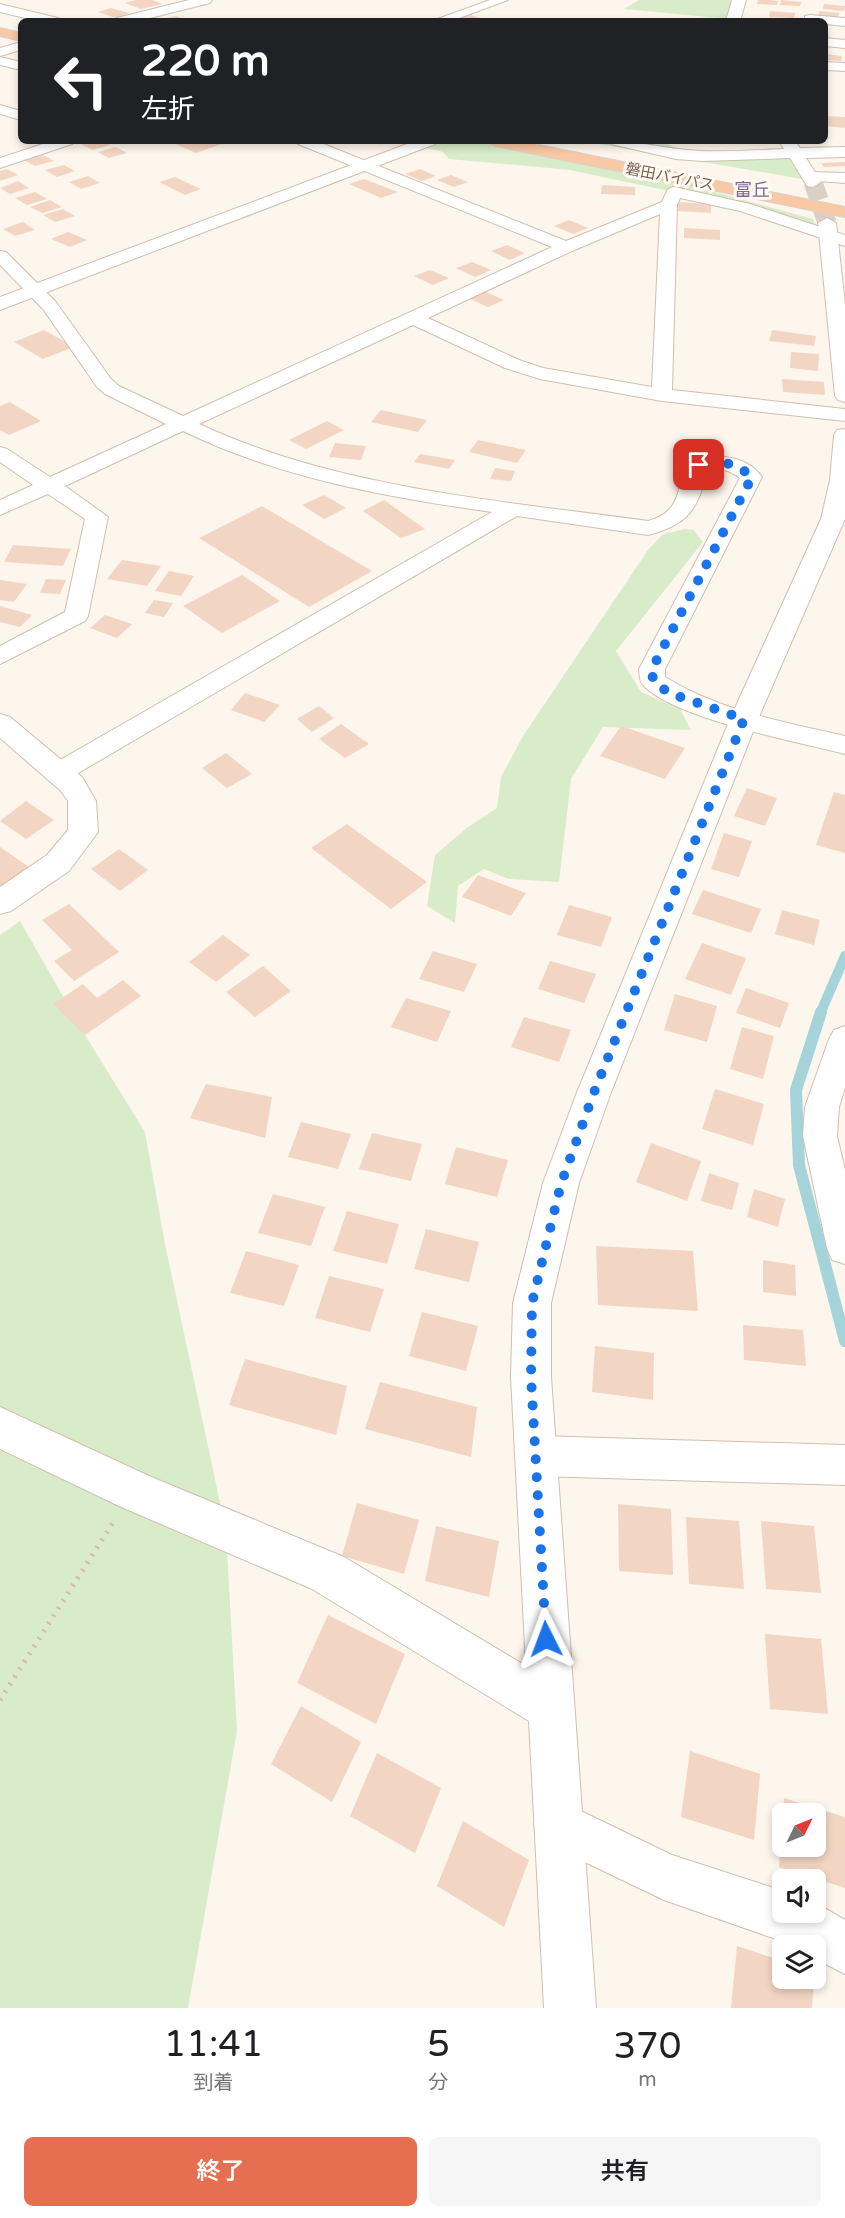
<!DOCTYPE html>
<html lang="ja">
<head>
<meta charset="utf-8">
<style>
  :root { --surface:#fff; --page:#f6f6f6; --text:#202124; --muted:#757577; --accent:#e76f51 }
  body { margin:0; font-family:"Varela Round","Noto Sans JP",sans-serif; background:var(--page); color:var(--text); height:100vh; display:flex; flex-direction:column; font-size:22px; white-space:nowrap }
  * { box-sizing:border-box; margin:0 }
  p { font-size:20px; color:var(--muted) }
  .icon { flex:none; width:33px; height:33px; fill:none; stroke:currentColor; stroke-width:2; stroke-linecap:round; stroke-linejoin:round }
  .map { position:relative; height:2008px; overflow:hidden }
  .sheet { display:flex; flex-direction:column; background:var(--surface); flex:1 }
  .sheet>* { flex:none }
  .hud { position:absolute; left:18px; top:18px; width:810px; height:126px; border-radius:9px; box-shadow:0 3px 9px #0003; background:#202124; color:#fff; overflow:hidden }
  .needle { width:39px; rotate:47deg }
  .controls { position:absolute; left:772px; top:1803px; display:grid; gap:12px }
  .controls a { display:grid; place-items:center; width:54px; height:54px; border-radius:9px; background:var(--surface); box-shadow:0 3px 9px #0003; font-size:30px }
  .pin { position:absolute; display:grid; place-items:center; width:51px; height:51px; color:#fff; margin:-26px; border-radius:12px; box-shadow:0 3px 9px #0006 }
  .me { position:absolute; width:66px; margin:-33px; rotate:357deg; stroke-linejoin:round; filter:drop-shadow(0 0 4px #0008) }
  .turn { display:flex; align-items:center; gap:21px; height:126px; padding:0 24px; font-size:27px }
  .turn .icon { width:78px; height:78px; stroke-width:2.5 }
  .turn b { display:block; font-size:42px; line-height:51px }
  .eta { display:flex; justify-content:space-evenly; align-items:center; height:102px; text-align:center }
  .eta b { font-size:36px; font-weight:600; line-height:42px }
  .action { display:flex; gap:12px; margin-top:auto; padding:12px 24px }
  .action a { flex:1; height:69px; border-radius:9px; background:var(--accent); color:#fff; font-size:24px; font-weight:600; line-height:69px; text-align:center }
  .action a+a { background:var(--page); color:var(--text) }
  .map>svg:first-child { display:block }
</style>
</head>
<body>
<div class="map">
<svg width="845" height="2008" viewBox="0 0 845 2008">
  <rect width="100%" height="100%" fill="#fdf6ec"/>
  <g fill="#d8ecc9">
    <path d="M639,0H740L733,21H726L730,19L624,9Z"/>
    <path d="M396,141H478L667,179L813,219L817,229L683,194L570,170L449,159L443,152Z"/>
    <path d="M582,141H659L682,150L797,153L802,179Z"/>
    <path d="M685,529L694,530L703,542L616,651L641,692L680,709L691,730L603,727L571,779L559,882L509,879L484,869L458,886L455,923L427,906L435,855L468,827L497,808L501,777L523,736L648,550L663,534Z"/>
    <path d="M20,921L85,1035L145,1132L165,1244L226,1531L237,1731L188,2008H0V935Z"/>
  </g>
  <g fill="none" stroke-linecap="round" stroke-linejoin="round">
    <path stroke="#a5d3da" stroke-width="10" d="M820,1014L845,956"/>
    <path stroke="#a5d3da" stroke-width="12" d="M821,1012L796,1090L799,1165L845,1341"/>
  </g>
  <g fill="#f3d5c3">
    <path d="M136,0H152L162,4L141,9L125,3Z"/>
    <path d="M758,0H769L778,1L777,5L757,4Z"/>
    <path d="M781,0L801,2L800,6L780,5Z"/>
    <path d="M824,4L845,6L844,11L823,9Z"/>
    <path d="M111,8L129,13L116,18L98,12Z"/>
    <path d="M770,11L795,13L794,18L769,17Z"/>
    <path d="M819,11L839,13L838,17L818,16Z"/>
    <path d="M471,15L488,21H453Z"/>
    <path d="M176,16L190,21H159V20Z"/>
    <path d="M825,54L842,56L841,61L825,60Z"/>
    <path d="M825,116L845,117V128L825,126Z"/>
    <path d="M92,141H102L110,145L92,150L81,144Z"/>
    <path d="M169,141H230L196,153Z"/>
    <path d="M116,147L127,153L109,158L98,152Z"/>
    <path d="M43,155L54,161L35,166L24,160Z"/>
    <path d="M845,162V166L824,167L821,163Z"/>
    <path d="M64,165L75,171L57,177L45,170Z"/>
    <path d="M7,169L18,175L0,181V171Z"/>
    <path d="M420,169L436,176L422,181L405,174Z"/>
    <path d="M451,175L468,182L454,187L437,180Z"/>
    <path d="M88,176L100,183L81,189L69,182Z"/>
    <path d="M175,177L201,189L185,195L159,182Z"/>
    <path d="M364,179L398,192L381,198L349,184Z"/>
    <path d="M18,181L29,188L10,194L0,188Z"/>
    <path d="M602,185L635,187V195L601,194Z"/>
    <path d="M35,192L47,199L27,205L15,198Z"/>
    <path d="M50,200L62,207L42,213L30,207Z"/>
    <path d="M677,202L711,204V213L676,211Z"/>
    <path d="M63,209L75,216L55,222L43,215Z"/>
    <path d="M569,220L588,228L573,234L554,226Z"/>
    <path d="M23,222L35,230L15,236L3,229Z"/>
    <path d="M684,228L720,230V240L684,238Z"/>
    <path d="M68,232L87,240L70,247L51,239Z"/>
    <path d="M507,245L525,253L510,260L491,251Z"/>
    <path d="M472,262L491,270L475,277L456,268Z"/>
    <path d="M430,270L449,278L433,285L414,276Z"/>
    <path d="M484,291L504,300L488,307L468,298Z"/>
    <path d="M44,330L74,347L43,359L14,342Z"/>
    <path d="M772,330L816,336L814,346L769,341Z"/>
    <path d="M791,352L819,354L818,371L790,368Z"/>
    <path d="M782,379L824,382L825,395L783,392Z"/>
    <path d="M10,402L41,421L9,435L0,430V406Z"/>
    <path d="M381,410L427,420L418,432L371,422Z"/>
    <path d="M327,421L344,430L306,449L289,440Z"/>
    <path d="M478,440L526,450L517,463L469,452Z"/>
    <path d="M335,443L366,446L361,460L329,457Z"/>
    <path d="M420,454L455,460L449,469L414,462Z"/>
    <path d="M495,468L515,471L511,481L490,479Z"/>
    <path d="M324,495L346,508L324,519L302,505Z"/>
    <path d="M384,500L425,529L401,538L363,511Z"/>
    <path d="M262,506L372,571L309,607L199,538Z"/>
    <path d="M13,545L71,549L63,566L4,562Z"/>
    <path d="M122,560L161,566L147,586L107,579Z"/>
    <path d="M169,571L194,576L181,596L155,591Z"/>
    <path d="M242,575L280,601L222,633L183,606Z"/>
    <path d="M46,579L66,580L60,594L40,593Z"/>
    <path d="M0,580L27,584L14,602L0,600Z"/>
    <path d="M154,600L173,603L164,617L145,613Z"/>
    <path d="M0,606L32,615L20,627L0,622Z"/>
    <path d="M105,615L132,624L117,638L90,628Z"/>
    <path d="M245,693L280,705L264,722L231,710Z"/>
    <path d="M319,706L334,718L312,732L297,719Z"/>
    <path d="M341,724L369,744L345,758L319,739Z"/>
    <path d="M621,726L685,748L665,779L600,756Z"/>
    <path d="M226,753L252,774L227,788L202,768Z"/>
    <path d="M747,788L777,798L765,826L734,816Z"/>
    <path d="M834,792L845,795V853L816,845Z"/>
    <path d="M26,801L54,820L26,839L0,821Z"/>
    <path d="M347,824L427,882L391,909L311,848Z"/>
    <path d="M724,833L752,841L739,877L711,869Z"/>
    <path d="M0,847L29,867L0,888Z"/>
    <path d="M119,849L148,870L120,891L91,869Z"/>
    <path d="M478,875L526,893L511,916L462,897Z"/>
    <path d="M703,890L761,909L751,933L692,914Z"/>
    <path d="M69,904L119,952L74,981L54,961L72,950L42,920Z"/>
    <path d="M569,905L612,917L601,947L557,935Z"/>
    <path d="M782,910L820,920L814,945L775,934Z"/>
    <path d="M223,935L250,955L216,982L189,962Z"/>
    <path d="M702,943L746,958L731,995L685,979Z"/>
    <path d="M433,951L477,964L464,992L419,979Z"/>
    <path d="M550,961L596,974L584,1003L538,989Z"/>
    <path d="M263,966L291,991L255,1017L226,992Z"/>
    <path d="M123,980L141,996L85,1035L53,1004L83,984L97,998Z"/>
    <path d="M746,988L789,1003L780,1028L736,1013Z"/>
    <path d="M675,994L717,1006L707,1042L664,1030Z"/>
    <path d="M406,998L451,1011L437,1042L391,1027Z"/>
    <path d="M524,1017L571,1030L559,1062L511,1047Z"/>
    <path d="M742,1027L774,1036L763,1079L730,1069Z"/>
    <path d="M206,1084L272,1097L265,1138L190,1118Z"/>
    <path d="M715,1089L764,1104L753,1145L702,1129Z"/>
    <path d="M301,1122L351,1134L338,1169L288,1157Z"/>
    <path d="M372,1133L422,1144L411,1181L359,1169Z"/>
    <path d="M651,1143L701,1161L687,1201L636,1182Z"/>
    <path d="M456,1147L508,1160L497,1197L445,1184Z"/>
    <path d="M709,1173L739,1183L732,1210L701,1201Z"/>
    <path d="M754,1189L785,1199L778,1227L747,1217Z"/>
    <path d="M273,1194L325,1207L311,1246L258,1233Z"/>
    <path d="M347,1211L399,1224L387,1264L333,1251Z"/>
    <path d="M426,1229L479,1242L469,1282L414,1269Z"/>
    <path d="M596,1246L693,1251L698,1311L598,1305Z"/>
    <path d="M246,1251L299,1265L284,1306L230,1293Z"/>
    <path d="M763,1260L795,1265L796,1296L763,1292Z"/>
    <path d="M329,1276L384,1289L370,1332L315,1318Z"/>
    <path d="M422,1312L478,1326L466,1371L409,1356Z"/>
    <path d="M743,1325L803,1330L806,1366L744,1360Z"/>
    <path d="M595,1346L654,1353L653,1400L592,1392Z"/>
    <path d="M245,1359L347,1386L336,1435L229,1405Z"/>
    <path d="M380,1382L477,1407L471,1457L365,1429Z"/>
    <path d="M357,1503L419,1520L404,1574L342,1556Z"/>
    <path d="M618,1504L671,1509L673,1575L619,1571Z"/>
    <path d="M686,1517L739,1521L744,1589L689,1584Z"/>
    <path d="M761,1521L814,1526L821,1593L766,1589Z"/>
    <path d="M436,1526L499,1541L489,1597L425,1581Z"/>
    <path d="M328,1615L405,1654L376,1724L297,1683Z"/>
    <path d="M765,1634L821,1639L828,1714L770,1709Z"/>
    <path d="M301,1706L361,1742L332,1802L271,1764Z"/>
    <path d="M690,1751L760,1774L754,1840L681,1817Z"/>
    <path d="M377,1753L441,1788L415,1853L350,1816Z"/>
    <path d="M784,1798L845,1817V1888L779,1867L781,1837L783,1846H816V1814H783Z"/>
    <path d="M463,1821L529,1860L504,1927L437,1886Z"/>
    <path d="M737,1946L783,1961V1978H814L812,2008H731Z"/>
  </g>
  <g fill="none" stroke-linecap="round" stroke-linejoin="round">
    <path stroke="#dcd0c4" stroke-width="19" stroke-dasharray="19 9" stroke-linecap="butt" d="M813,182L827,223"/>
    <g stroke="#d1beb0" stroke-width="2">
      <g id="minor">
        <path d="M490,0H508L451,21H432Z"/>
        <path d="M0,4L58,18L59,21H37L0,12Z"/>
        <path d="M810,15L845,18V26L825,24V21H805V16Z"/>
        <path d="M825,38L845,40V48L825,46Z"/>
        <path d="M0,57L21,62V70L0,65Z"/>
        <path d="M825,62L845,63V71L825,70Z"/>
        <path d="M0,105L21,111V120L0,114Z"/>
        <path d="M52,141H75L72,144L0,168V158Z"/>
        <path d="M295,141H316L566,241L662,202L668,189L674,187L750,204L845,235V246L740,211L680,198L677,205L672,390L845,409V421L662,401L540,379L505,368L413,325L199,424C339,489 497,500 648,521C685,511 674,485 691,460C716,454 746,454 762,477L665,669V677C720,711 784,722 845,736V754C798,742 676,719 644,686C639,682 640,675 639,669L740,478C729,470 721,468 708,470C697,509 690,524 648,535L517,516L68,779L58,782L48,779L44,773L48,767L492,512C385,497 280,478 183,431L65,486L108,517L88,616L85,621L0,664V646L65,612L85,519L48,494L0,515V500L33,485L0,462V447L7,449L50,477L166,424L105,394L97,387L43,309L0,265V251L6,252L55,301L111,379L119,386L183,416L552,247L298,144ZM660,214L652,387L543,368L519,360L428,318L572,251Z"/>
        <path d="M810,172L845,173V183L804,180L802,177Z"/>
        <path d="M845,1026V1088L839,1107L837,1136L845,1170V1264L832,1260L827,1248L803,1136L805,1107L829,1039L834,1030Z"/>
        <path d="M538,1436L845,1445V1485L538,1476L524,1470L518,1456L524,1442Z"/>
        <path d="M558,1800L672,1855L783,1891V1912H816V1903L845,1920V1974L816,1959V1946H796L664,1900L541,1841L534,1824L541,1807Z"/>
      </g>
    </g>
    <g stroke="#d1beb0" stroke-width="2">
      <g id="tertiary">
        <path d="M189,0H212L210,3L138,21H115L117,18Z"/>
        <path d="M732,0H746L740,21H726Z"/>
        <path d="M21,42V50L0,56V48Z"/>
        <path d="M415,141H437L435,144L0,310V297Z"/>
        <path d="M609,141C640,141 670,150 701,151C728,152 756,150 784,149L779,141H795L800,148L845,147V157L806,158L821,182L813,187L807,186L790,158L702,161L676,159L611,144Z"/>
        <path d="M827,218L836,223L845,304V402L838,400L835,396L818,223Z"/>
        <path d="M845,429V519L758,719L610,1095L579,1183L551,1303V1377L596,2008H544L529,1721L312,1589L119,1506L0,1449V1407L149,1476L344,1557L526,1666L511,1377L513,1303L543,1183L576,1095L730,719L821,519L830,480L834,435L837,430Z"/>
        <path d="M0,714L10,717L82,777L96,801L98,832L69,871L11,911L0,914V887L47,855L68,830V801L61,791L0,738Z"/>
      </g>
    </g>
    <g stroke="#dad1cd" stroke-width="2">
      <g id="trunk">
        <path d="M0,28L21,33V41L0,36Z"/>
        <path d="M487,141H519L845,207V217L495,146Z"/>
      </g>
    </g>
    <path stroke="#d9b8a5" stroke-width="5" stroke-dasharray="2 7" stroke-linecap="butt" d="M0,1700L114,1521"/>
    <use href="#minor" fill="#fff" fill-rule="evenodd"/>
    <use href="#tertiary" fill="#fff" fill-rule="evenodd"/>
    <use href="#trunk" fill="#f9c8a4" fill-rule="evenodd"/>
  </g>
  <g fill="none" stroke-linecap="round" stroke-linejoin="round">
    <path stroke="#1a73e8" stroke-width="10" stroke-dasharray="0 18" d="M546,1639L531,1377L532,1303L561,1184L593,1095L744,719L669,693L653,681L652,669L752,477C735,462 720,460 699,465"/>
  </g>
  <g text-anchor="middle" stroke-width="6" stroke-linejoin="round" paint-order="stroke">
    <g font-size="15" fill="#7a5c4d" stroke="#fffaf3">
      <text transform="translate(670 177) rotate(11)" y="5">磐田バイパス</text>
    </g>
    <g font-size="18" fill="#846695" stroke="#fffaf3">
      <text x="752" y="196">富丘</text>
    </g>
  </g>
</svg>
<div class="controls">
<a><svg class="needle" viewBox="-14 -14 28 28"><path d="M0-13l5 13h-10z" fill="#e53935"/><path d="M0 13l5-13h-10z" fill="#757577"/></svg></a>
<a><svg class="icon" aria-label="sound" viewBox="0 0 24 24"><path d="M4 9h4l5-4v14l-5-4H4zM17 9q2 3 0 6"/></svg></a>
<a><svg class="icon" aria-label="layers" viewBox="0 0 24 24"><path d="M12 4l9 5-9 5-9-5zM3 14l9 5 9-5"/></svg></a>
</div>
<div class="pin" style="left:699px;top:465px;background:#d93025"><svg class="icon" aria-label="arrive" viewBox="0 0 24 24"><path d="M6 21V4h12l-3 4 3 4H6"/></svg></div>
<svg class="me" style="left:546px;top:1639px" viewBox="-20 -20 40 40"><path d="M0-17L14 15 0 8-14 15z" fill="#1a73e8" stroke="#fff" stroke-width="4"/></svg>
<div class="hud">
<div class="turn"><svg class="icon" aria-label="left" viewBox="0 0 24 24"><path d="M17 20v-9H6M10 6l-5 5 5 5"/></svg><div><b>220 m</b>左折</div></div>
</div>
</div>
<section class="sheet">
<div class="eta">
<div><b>11:41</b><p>到着</p></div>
<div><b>5</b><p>分</p></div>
<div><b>370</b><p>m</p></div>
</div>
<div class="action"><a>終了</a><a>共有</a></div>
</section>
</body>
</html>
